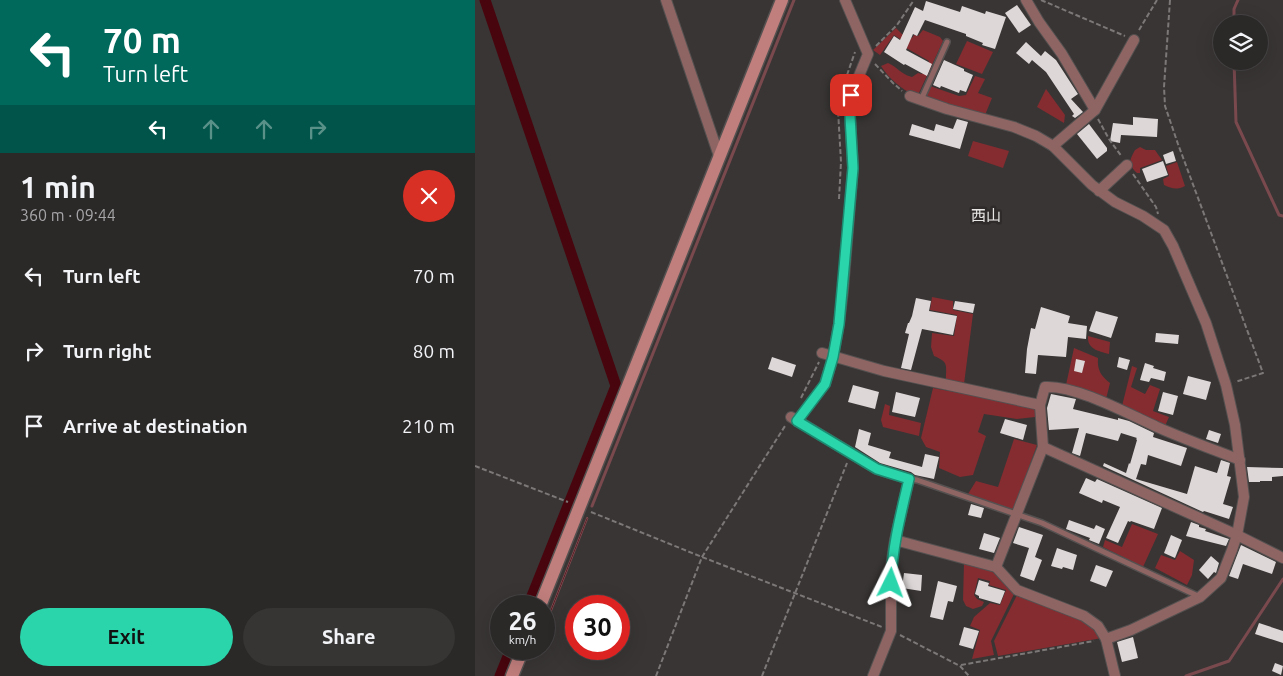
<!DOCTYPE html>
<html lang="en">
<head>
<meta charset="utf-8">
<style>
  :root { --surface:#2b2828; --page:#373434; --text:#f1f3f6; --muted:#a6a6a8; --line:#474445; --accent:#2ad5ac }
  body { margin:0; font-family:Ubuntu,"Noto Sans JP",sans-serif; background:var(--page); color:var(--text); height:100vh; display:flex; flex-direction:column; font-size:19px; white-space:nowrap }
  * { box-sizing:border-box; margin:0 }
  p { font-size:16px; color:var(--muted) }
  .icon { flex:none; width:28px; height:28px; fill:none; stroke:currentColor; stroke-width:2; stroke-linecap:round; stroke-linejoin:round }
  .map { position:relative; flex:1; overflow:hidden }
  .sheet { display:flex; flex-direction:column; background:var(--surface); width:475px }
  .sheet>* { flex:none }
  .guide { background:#00695c; color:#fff; overflow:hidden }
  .tools { position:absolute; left:738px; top:15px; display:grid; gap:10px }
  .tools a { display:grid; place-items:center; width:55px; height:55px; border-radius:50%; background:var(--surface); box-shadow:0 5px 20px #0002,0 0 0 1px var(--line); font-size:25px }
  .speed { position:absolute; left:15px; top:595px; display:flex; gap:10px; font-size:25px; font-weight:700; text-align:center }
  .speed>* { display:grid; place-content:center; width:65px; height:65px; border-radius:50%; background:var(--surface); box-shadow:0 5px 20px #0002,0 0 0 1px var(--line); line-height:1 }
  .speed small { font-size:12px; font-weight:400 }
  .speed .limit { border:8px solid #d22; background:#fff; color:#111 }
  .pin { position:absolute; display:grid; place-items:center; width:42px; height:42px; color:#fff; margin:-21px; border-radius:10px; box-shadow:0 2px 8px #0006 }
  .me { position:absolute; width:55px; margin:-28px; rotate:3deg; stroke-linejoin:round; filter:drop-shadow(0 0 4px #0008) }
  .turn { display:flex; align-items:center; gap:18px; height:105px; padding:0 20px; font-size:22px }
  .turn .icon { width:65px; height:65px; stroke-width:2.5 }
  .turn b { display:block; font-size:35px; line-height:42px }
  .lanes { display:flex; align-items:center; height:48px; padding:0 20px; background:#0003; justify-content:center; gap:25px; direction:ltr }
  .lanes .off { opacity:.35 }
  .round { display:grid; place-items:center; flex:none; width:52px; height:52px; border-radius:26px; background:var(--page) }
  .summary { display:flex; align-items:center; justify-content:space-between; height:85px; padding:0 20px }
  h1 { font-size:30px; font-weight:700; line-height:38px }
  .button { display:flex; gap:10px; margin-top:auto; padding:10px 20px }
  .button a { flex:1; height:58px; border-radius:30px; background:var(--accent); color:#111; font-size:20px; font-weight:700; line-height:58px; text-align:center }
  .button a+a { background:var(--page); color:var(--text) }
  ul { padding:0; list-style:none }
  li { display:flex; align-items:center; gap:15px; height:75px; padding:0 20px }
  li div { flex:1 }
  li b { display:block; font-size:19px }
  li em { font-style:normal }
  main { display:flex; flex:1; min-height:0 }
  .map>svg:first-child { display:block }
</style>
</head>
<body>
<main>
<section class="sheet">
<div class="guide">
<div class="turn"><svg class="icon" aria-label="left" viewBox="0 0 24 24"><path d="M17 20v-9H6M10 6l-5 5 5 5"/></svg><div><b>70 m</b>Turn left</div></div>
<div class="lanes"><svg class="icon" aria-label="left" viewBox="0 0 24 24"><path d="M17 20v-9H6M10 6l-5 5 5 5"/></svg><svg class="icon off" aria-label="ahead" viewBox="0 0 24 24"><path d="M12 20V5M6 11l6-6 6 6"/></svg><svg class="icon off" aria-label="ahead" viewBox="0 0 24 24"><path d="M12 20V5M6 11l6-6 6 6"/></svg><svg class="icon off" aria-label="right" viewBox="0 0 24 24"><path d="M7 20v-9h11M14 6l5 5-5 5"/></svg></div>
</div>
<div class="summary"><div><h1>1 min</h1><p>360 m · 09:44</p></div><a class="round" style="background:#d93025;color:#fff"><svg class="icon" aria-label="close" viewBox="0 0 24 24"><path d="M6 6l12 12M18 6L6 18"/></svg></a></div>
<ul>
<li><svg class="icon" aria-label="left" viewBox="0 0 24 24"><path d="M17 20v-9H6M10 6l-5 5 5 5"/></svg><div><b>Turn left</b></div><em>70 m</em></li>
<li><svg class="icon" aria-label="right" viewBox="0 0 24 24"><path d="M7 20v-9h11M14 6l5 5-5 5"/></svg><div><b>Turn right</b></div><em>80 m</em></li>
<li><svg class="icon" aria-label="arrive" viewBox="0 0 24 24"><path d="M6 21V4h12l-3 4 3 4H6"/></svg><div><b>Arrive at destination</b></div><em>210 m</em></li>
</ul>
<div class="button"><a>Exit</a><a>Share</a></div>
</section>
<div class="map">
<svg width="808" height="676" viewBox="0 0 808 676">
  <rect width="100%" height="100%" fill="#393535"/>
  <g fill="#842c30">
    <path d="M421,28L427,34L437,38L439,35L443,36L448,30L465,37L468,41L443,95L440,96C426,88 415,80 406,66L413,63C423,67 425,74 437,77L443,73L447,74L454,61L426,45L428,41L419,35L405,55L398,50Z"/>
    <path d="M492,41L518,52L507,74L481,64Z"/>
    <path d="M500,76L510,79L503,93L517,98L510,115L449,98L455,86L484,96L491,95Z"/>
    <path d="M571,89L590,115L589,123L562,107Z"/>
    <path d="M498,141L534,151L528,168L493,156Z"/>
    <path d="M665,147L671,150H680L687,160L665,168V173H662C653,164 654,161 660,150Z"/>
    <path d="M702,162L710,186C702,190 697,189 689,185L688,179L694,176L691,166Z"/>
    <path d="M457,297L478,301V310L498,314L489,384L471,380C471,365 474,362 459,356L456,347L457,333L479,336L482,315L455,310Z"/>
    <path d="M613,336L635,342L634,354C623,351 612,349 613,336Z"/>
    <path d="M599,348L623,358C622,370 626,376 635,383L631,399L591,385Z"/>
    <path d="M657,366L662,368L656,387L670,394L675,385L685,389L678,411L694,417L690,426L647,406Z"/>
    <path d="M458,388L560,407V417L542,419L509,414L503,432L511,436L498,475L485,477L464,468L465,452L451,447L446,438Z"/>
    <path d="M410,404L415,406L414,415L446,423L444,436L408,427L406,420Z"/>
    <path d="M539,439L562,445L538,511L493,494L501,481L523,487Z"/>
    <path d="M657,524L683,534L668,567L628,547L630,540L647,547Z"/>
    <path d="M705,551L719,560L717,575L712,585L680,568L686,555L700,560Z"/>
    <path d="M489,563L518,569L540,592L516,641L519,655L497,659L505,630L495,626L499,617L515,603L525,605L531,590L514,585L515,581L503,578L499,595L502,599L509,602L507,606L498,609L491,606L488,600Z"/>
    <path d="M543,593L608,618L627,638L523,656L519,641Z"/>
  </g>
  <path fill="#49050d" stroke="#79494e" d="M112,517L113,518L69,630V626Z"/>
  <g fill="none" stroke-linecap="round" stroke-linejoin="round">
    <g stroke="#79494e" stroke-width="3">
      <path d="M759,24V9L763,0"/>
      <path d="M759,61L761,122L804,215L808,216"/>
      <path d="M117,506L319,0"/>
      <path d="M711,676L754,661L808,579"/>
    </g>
    <g stroke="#49050d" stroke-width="11">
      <path d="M10,0L141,386L53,606"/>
      <path d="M25,676L36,649"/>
    </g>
  </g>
  <g fill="#ddd8d7">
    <path d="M451,1L485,12L487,6L510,14L511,11L531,17L520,49L507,45L508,43L491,36V34L450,20L442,36L438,34L431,50L457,64L452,76L430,64L429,65L409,52L419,36L425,40L440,7L448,11Z"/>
    <path d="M542,5L556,25L544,33L530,13Z"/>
    <path d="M551,42L566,56L570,51L581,60L601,91L603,94L596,99L608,112L600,118L597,116L599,114L571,72L557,60L554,64L541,53Z"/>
    <path d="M469,60L489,69V71L498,75L491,92L485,90L484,93L466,86L465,88L458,85Z"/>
    <path d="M658,117L683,119L682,137L646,135L645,143L635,141L638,123L658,125Z"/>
    <path d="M482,119L493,122L485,149L434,135L437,124L459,131L461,124L478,129Z"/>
    <path d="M614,124L632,148V151L622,159L602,134Z"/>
    <path d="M698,151L701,161L691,164L688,155Z"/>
    <path d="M688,161L693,175L672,182L667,169Z"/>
    <path d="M441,298L456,301L454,311L482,316L478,335L447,329L436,370L426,368L434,334L430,333L433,323H434L437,316Z"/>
    <path d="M480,301L500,304L498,313L478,309Z"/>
    <path d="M566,307L595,316L593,323L612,326L611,339L593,337L591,357L563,355L561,374L550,373L552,349L556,328L560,329Z"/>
    <path d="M621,311L643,317L636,338L614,331Z"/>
    <path d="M681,333L704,335L703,344L680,342Z"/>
    <path d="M297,357L321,365L317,377L293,369Z"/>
    <path d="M644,357L655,360L652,370L642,367Z"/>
    <path d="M601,359L610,361L607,373L599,371Z"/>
    <path d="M670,363L679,366L678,368L691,372L689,381L676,378L674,382L665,380Z"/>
    <path d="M713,376L736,382L731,400L708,394Z"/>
    <path d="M378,385L404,392L400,409L373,402Z"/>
    <path d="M421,392L445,398L440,417L417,412Z"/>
    <path d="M688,392L703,396L698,415L683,411Z"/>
    <path d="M576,394L601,399L598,409L643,420V418L654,421L679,433L678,437L712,448L706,466L673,455L671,465L666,464L661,479L712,494L720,466L742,473L746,460L755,463L752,476L756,477L748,504L758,507L754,519L729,511L728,512L628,466L629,463L651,473L654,463L655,464L662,440L661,439L662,438L646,433L643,441L611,433L605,456L597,453L604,428L574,430L572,408Z"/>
    <path d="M530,419L552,425L548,440L525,433Z"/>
    <path d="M384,429L396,433L393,445L416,452L414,458L447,467L450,454L464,457L459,479L440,475L436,472L405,463L380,447Z"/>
    <path d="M734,430L746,434L743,443L731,439Z"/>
    <path d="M772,467L808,468V476L797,477V481H785V482H774Z"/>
    <path d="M611,478L620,482L622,479L687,508L679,529L656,521L655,522L653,521L643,543L631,538L645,507L628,500L627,503L604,493Z"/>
    <path d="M496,504L509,508L506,518L493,515Z"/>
    <path d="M594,520L619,529L621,525L630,529L624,544L614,540L615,538L591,529Z"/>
    <path d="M716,522L724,525V527L731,529L730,531L754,539L751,546L711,536Z"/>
    <path d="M544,527L568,535L560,557L567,560L559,581L545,576L554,548L538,543Z"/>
    <path d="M509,533L525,538L519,553L504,549Z"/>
    <path d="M696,535L707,540L700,558L689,553Z"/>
    <path d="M766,545L801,562L797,574L768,564L763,579L754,576Z"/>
    <path d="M582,548L602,555L598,570L588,567L587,569L576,566Z"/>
    <path d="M736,556L744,563L741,573L739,572L733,579L724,570Z"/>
    <path d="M621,565L638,571L631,587L615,581Z"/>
    <path d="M429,573L447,575L446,591L427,588Z"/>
    <path d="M504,580L514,583L513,586L530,591L525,604L504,598V596L500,594Z"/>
    <path d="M463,581L482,586L478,602L473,601L468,620L455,617Z"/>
    <path d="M784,623L808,631V643L780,634Z"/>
    <path d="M489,627L504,631L498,649L484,645Z"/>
    <path d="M658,637L663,658L647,662L642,642Z"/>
    <path d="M800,663L808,666L806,675L797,671Z"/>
  </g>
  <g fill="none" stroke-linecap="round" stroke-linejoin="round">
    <g stroke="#555151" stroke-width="8">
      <g id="lane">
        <path d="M446,100L472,42"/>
        <path d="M434,479L442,480L567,523L725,597"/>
      </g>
    </g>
    <g stroke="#555151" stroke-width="12">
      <g id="street">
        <path d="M191,0L244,156"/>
        <path d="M551,0L564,22L587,54L620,110"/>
        <path d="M435,96L472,109L539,127L561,136L578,146L617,185L640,202L668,216L689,230L698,246L731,323L751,385L760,425L769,497L762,535L757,550L746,578L725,597L656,630L631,639"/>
        <path d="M578,146L620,110L659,40"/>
        <path d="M624,191L652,165"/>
        <path d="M347,353L409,371L565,405"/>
        <path d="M316,417L402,469L434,479L420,540L416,567V631L398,676"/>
        <path d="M322,421L350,384L358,357L364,324L368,290L378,168L375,116L376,95L393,54L370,0"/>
        <path d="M568,447L762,535L808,558"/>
        <path d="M420,540L521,567L542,590L609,616L623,626L631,639L640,676"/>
        <path d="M521,567L568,447L565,405L570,387C601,385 653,414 682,427C709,439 737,449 765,460"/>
      </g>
    </g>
    <g stroke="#555151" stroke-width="15">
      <g id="secondary">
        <path d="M65,606L307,0"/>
        <path d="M37,676L48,649"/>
      </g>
    </g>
    <g stroke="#7b7877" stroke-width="2" stroke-dasharray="5 2.5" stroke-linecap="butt">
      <path d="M566,0L650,36"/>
      <path d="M695,0L689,87L690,106L703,144L788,373L760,382"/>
      <path d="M664,30L682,0"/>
      <path d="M401,46L422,25L439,0"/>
      <path d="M400,64L418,83L427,91"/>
      <path d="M372,75L380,52"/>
      <path d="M623,119L634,139L647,157"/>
      <path d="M658,174L681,207L683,214"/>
      <path d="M364,199L366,162L363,110L364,104"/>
      <path d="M326,398L344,362"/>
      <path d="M0,466L93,502"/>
      <path d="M116,512L227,557L407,627"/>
      <path d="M425,635L485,666L494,676"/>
      <path d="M486,665L619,641"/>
      <path d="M181,676L227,557L310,426"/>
      <path d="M287,676L372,463"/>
    </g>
    <use href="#lane" stroke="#8f6563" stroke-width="5"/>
    <use href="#street" stroke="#8f6563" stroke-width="10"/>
    <use href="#secondary" stroke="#c07e7c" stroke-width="12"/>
  </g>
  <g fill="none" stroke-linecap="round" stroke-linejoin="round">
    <g stroke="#1b8a70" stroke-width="12">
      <path id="route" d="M376,95L375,116L378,168L364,324L358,357L350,384L322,421L402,469L434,479C426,513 417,548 416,583"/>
    </g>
    <use href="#route" stroke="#2ad5ac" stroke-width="9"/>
  </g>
  <g text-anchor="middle" stroke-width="5" stroke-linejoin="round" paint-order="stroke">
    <g font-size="15" fill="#e9e7e6" stroke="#2f2b2b">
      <text x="511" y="221">西山</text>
    </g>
  </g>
</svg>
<div class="tools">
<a><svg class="icon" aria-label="layers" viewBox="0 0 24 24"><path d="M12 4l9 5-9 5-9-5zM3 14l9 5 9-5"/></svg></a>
</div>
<div class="speed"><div>26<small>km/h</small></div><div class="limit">30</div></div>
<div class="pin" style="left:376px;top:95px;background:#d93025"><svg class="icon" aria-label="arrive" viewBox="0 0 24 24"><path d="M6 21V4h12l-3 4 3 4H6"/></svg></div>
<svg class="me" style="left:416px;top:583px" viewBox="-20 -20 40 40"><path d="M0-17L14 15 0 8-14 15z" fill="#2ad5ac" stroke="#fff" stroke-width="4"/></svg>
</div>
</main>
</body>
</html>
